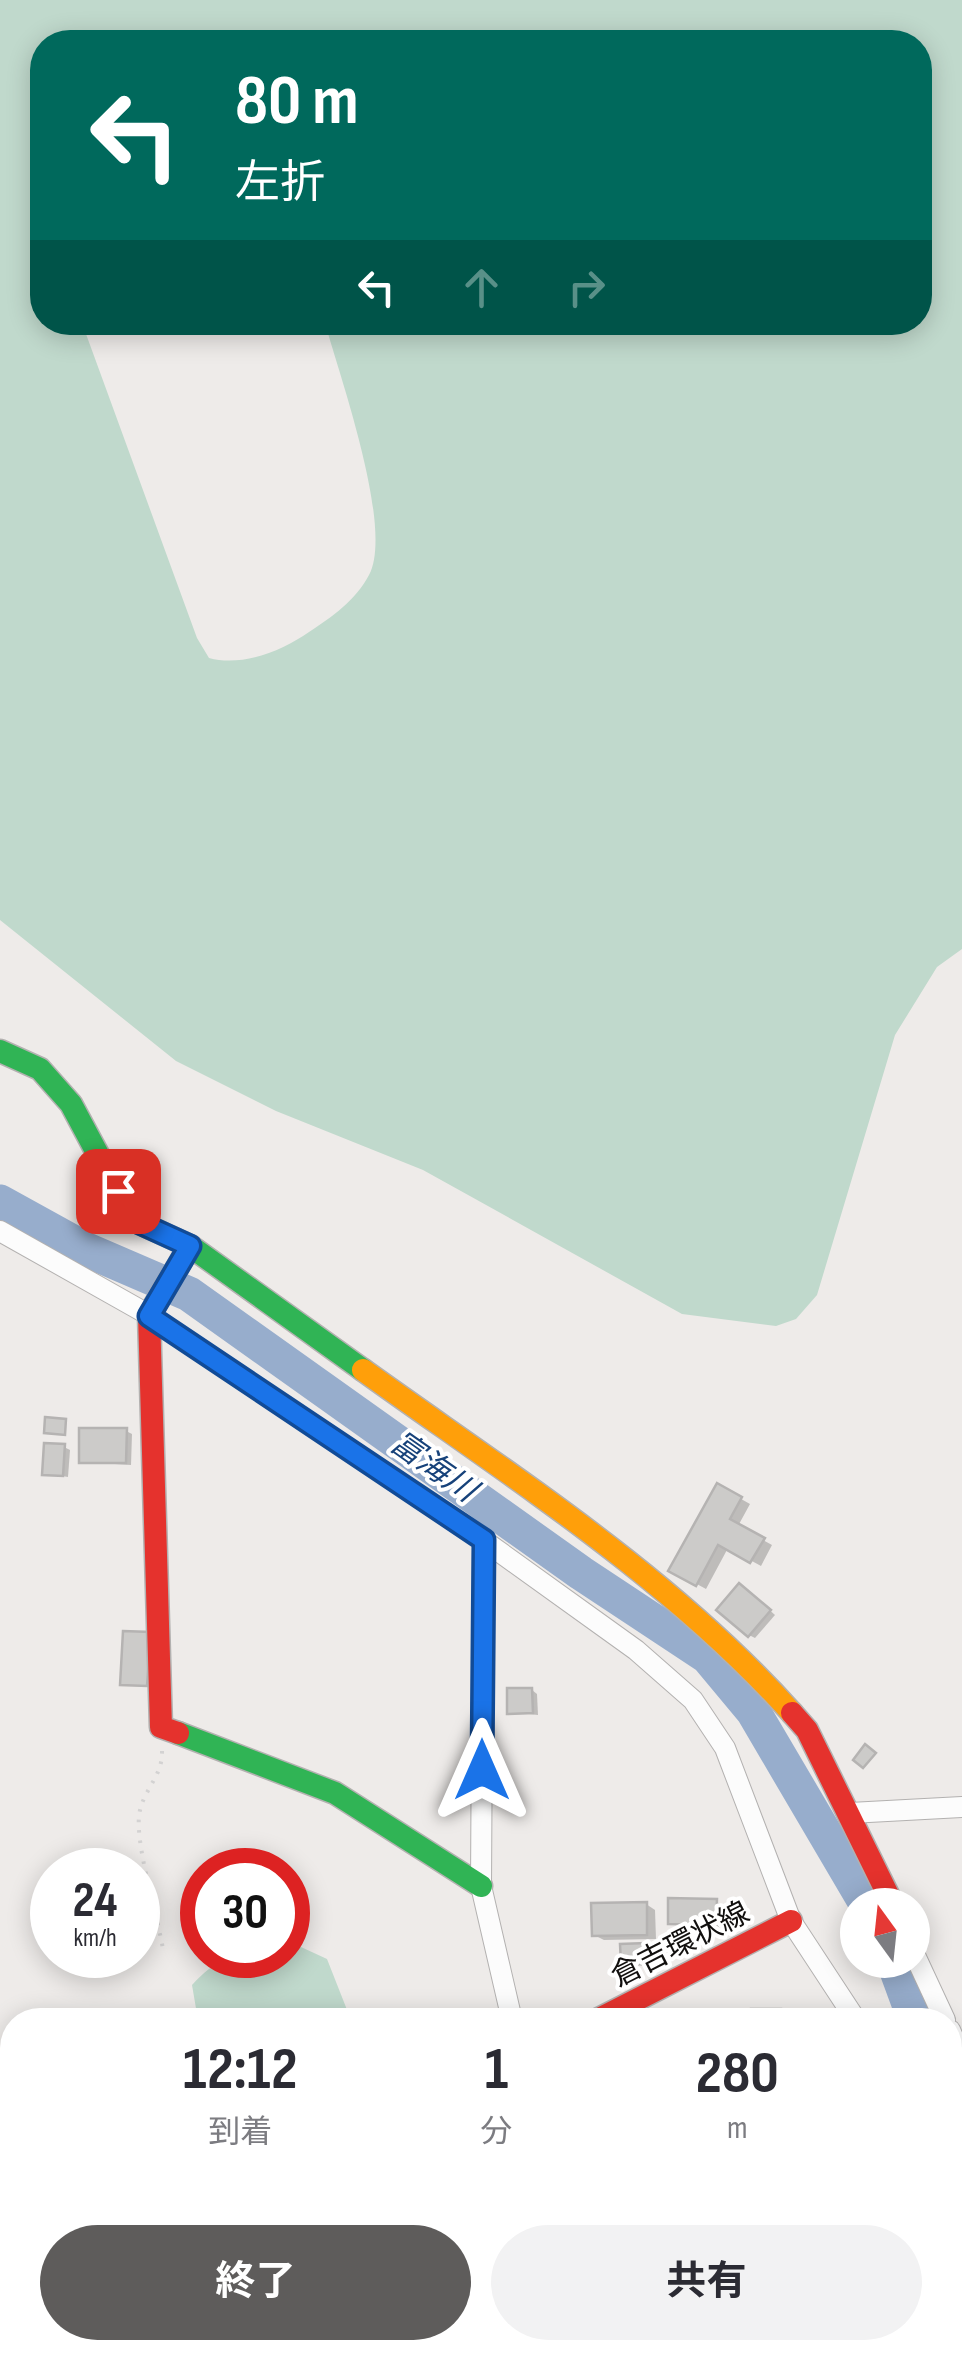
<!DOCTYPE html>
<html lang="ja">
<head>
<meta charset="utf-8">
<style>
  :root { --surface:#fff; --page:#f2f2f3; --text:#2b2b33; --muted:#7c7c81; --accent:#5e5c5b }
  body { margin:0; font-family:"Sofia Sans Condensed","Noto Sans JP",sans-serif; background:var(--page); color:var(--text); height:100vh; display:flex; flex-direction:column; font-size:38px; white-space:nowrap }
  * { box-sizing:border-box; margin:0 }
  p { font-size:32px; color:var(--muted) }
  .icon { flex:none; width:55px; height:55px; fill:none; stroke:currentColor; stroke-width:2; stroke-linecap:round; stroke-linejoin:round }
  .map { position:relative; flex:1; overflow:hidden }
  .side { position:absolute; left:0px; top:2008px; width:962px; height:352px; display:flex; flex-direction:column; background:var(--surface); border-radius:40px 40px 0 0; box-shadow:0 5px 25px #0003 }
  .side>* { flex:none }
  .hud { position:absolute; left:30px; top:30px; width:902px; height:305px; border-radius:40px; box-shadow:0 5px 25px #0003; background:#00695c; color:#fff; overflow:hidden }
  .needle { width:65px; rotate:345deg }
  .controls { position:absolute; left:840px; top:1888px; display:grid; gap:20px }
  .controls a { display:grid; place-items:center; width:90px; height:90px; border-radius:50%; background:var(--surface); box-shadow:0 5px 25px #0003; font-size:50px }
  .speed { position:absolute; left:30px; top:1848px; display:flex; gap:20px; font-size:50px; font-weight:700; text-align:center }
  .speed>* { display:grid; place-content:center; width:130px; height:130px; border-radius:50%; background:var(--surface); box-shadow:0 5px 25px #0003; line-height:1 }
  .speed small { font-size:25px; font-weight:400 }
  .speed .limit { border:15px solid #d22; background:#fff; color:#111 }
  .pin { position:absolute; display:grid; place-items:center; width:85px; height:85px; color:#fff; margin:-42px; border-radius:20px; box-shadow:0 5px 15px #0006 }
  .me { position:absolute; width:110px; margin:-55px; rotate:0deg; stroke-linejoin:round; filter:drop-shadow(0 0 8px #0008) }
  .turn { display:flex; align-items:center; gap:35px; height:210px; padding:0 40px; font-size:45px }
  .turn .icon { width:130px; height:130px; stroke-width:2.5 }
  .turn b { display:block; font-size:70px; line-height:85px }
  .lanes { display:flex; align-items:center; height:95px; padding:0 40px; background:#0003; justify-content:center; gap:50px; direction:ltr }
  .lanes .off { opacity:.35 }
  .eta { display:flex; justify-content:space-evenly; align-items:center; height:170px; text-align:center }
  .eta b { font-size:60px; font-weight:700; line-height:70px }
  .action { display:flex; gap:20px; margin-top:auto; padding:20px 40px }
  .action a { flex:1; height:115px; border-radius:60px; background:var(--accent); color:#fff; font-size:40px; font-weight:700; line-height:115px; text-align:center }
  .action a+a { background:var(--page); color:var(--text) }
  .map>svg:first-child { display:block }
</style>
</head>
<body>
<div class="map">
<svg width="962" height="2358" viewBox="0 0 962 2358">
  <rect width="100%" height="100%" fill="#eeebe9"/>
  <g fill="#c0d9cc" fill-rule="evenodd">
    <path d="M0,0H962V949L937,967L895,1035L817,1295L796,1319L776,1326L682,1314L423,1170L276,1111L176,1061L0,920ZM42,42H920V322L325,323C340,377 394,528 369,575C356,600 332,617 309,632C282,651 242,667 209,658L197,638L82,323L42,322Z"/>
    <path d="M288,1941L327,1959L351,2020H198L192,1985C224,1950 243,1955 288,1955Z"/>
    <path d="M253,2348H453L455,2356L255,2358Z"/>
  </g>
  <g fill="#0003">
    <path d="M126,1431L132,1434L131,1465L82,1462Z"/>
    <path d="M64,1447L70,1450L68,1477L44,1473Z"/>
    <path d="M718,1486L750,1504L738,1526L772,1545L761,1566L728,1548L706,1589L671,1570Z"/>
    <path d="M746,1589L775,1615L755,1638L749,1635Z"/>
    <path d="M532,1690L537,1694L538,1715L510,1712Z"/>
    <path d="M716,1902L722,1905L721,1927L670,1922Z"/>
    <path d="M646,1904L655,1910L656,1939L604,1940L594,1935Z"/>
    <path d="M646,1945L651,1949L652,1966L624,1963Z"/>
    <path d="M890,2348H920L921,2358H891Z"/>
  </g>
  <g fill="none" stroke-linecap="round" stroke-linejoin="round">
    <g stroke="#97adcc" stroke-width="35">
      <path d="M0,1202L87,1250L189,1294L581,1573L708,1657L753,1711L867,1905"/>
      <path d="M893,1960L915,2020"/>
      <path d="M950,2111L962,2141"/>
    </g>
  </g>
  <g fill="#cccbc9" stroke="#b5b3b2" stroke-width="2.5">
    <path d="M45,1417L66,1419L65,1435L44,1433Z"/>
    <path d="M79,1428H127L126,1463H79Z"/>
    <path d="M44,1443L65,1444L63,1476L42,1475Z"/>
    <path d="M717,1483L742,1497L730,1519L765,1538L750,1563L718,1545L696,1586L668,1571Z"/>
    <path d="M739,1583L771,1610L748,1637L716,1610Z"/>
    <path d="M123,1631L151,1632L147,1686L120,1685Z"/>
    <path d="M507,1688H532L533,1713L507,1714Z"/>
    <path d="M865,1744L876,1753L863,1768L853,1760Z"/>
    <path d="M668,1898L717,1899L716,1925L668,1924Z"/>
    <path d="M647,1902V1935L592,1936L591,1903Z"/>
    <path d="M646,1943L647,1964L621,1965L620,1944Z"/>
    <rect x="751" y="2009" width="30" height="11"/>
    <path d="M888,2348H915L916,2358H889Z"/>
  </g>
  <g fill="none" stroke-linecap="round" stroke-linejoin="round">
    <g stroke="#b3b1b0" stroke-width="22">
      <g id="street">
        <path d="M0,1231L149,1315L483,1540L636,1650L693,1700L725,1748L791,1921L856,2020"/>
        <path d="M483,1540L481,1886L512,2020"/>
        <path d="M850,1813L962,1807"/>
        <path d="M912,1949L945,2020"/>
        <path d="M950,2030L962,2057"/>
        <path d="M950,2211L962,2236"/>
        <path d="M619,2348L623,2358"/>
        <path d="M879,2348L880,2358"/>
      </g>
    </g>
    <g stroke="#b3b1b0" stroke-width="25">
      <g id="fast">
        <path d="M0,1051L40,1069L71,1104L133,1220L190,1246L363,1370"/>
        <path d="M178,1733L335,1793L481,1886"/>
        <path d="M0,2232L12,2230"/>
      </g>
    </g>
    <g stroke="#b3b1b0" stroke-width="25">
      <path id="slow" d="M363,1370C512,1477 669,1576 792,1713"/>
    </g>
    <g stroke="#b3b1b0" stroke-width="25">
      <g id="jam">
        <path d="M792,1713L807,1730L893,1905"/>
        <path d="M178,1733L161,1727L149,1315L190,1246"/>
        <path d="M597,2020L791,1921"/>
      </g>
    </g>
    <path stroke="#d3d2d2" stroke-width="4" stroke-dasharray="2.5 8" stroke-linecap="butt" d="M162,1751C163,1777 142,1790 139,1816C136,1847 157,1915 163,1949"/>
    <use href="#street" stroke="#fcfcfc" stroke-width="20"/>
    <use href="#fast" stroke="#30b455" stroke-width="22"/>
    <use href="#slow" stroke="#ff9f0a" stroke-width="22"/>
    <use href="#jam" stroke="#e5322d" stroke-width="22"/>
  </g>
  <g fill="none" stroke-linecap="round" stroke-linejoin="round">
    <g stroke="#114b97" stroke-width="25">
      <path id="route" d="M118,1191L133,1220L190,1246L149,1316L484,1540L482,1770"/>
    </g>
    <use href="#route" stroke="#1a73e8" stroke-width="18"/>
  </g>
  <g text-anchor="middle" stroke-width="8" stroke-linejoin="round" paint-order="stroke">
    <g font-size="30" fill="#110f0e" stroke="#fff">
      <text transform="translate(680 1944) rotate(-27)" y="10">倉吉環状線</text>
    </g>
    <g font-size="32" font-style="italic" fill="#17427a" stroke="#fff">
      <text transform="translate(434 1466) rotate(35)" y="11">富海川</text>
    </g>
  </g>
</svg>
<div class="controls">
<a><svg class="needle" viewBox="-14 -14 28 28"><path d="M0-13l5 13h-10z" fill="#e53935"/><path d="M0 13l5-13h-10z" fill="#7c7c81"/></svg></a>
</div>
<div class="speed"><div>24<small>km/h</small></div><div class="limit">30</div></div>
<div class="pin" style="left:118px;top:1191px;background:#d93025"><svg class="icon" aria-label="arrive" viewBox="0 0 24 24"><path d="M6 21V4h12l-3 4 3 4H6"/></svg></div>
<svg class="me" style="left:482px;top:1770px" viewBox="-20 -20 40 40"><path d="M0-17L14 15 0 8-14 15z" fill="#1a73e8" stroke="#fff" stroke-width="4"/></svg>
<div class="hud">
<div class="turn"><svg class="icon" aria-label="left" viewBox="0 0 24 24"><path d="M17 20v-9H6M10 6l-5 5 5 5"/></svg><div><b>80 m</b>左折</div></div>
<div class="lanes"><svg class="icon" aria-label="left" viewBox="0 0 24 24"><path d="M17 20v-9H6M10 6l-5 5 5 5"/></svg><svg class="icon off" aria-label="ahead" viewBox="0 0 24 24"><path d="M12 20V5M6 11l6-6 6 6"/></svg><svg class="icon off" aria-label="right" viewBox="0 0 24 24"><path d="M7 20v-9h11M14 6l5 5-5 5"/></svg></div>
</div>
<section class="side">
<div class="eta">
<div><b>12:12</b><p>到着</p></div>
<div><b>1</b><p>分</p></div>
<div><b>280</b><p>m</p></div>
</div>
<div class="action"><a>終了</a><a>共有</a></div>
</section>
</div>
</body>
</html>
